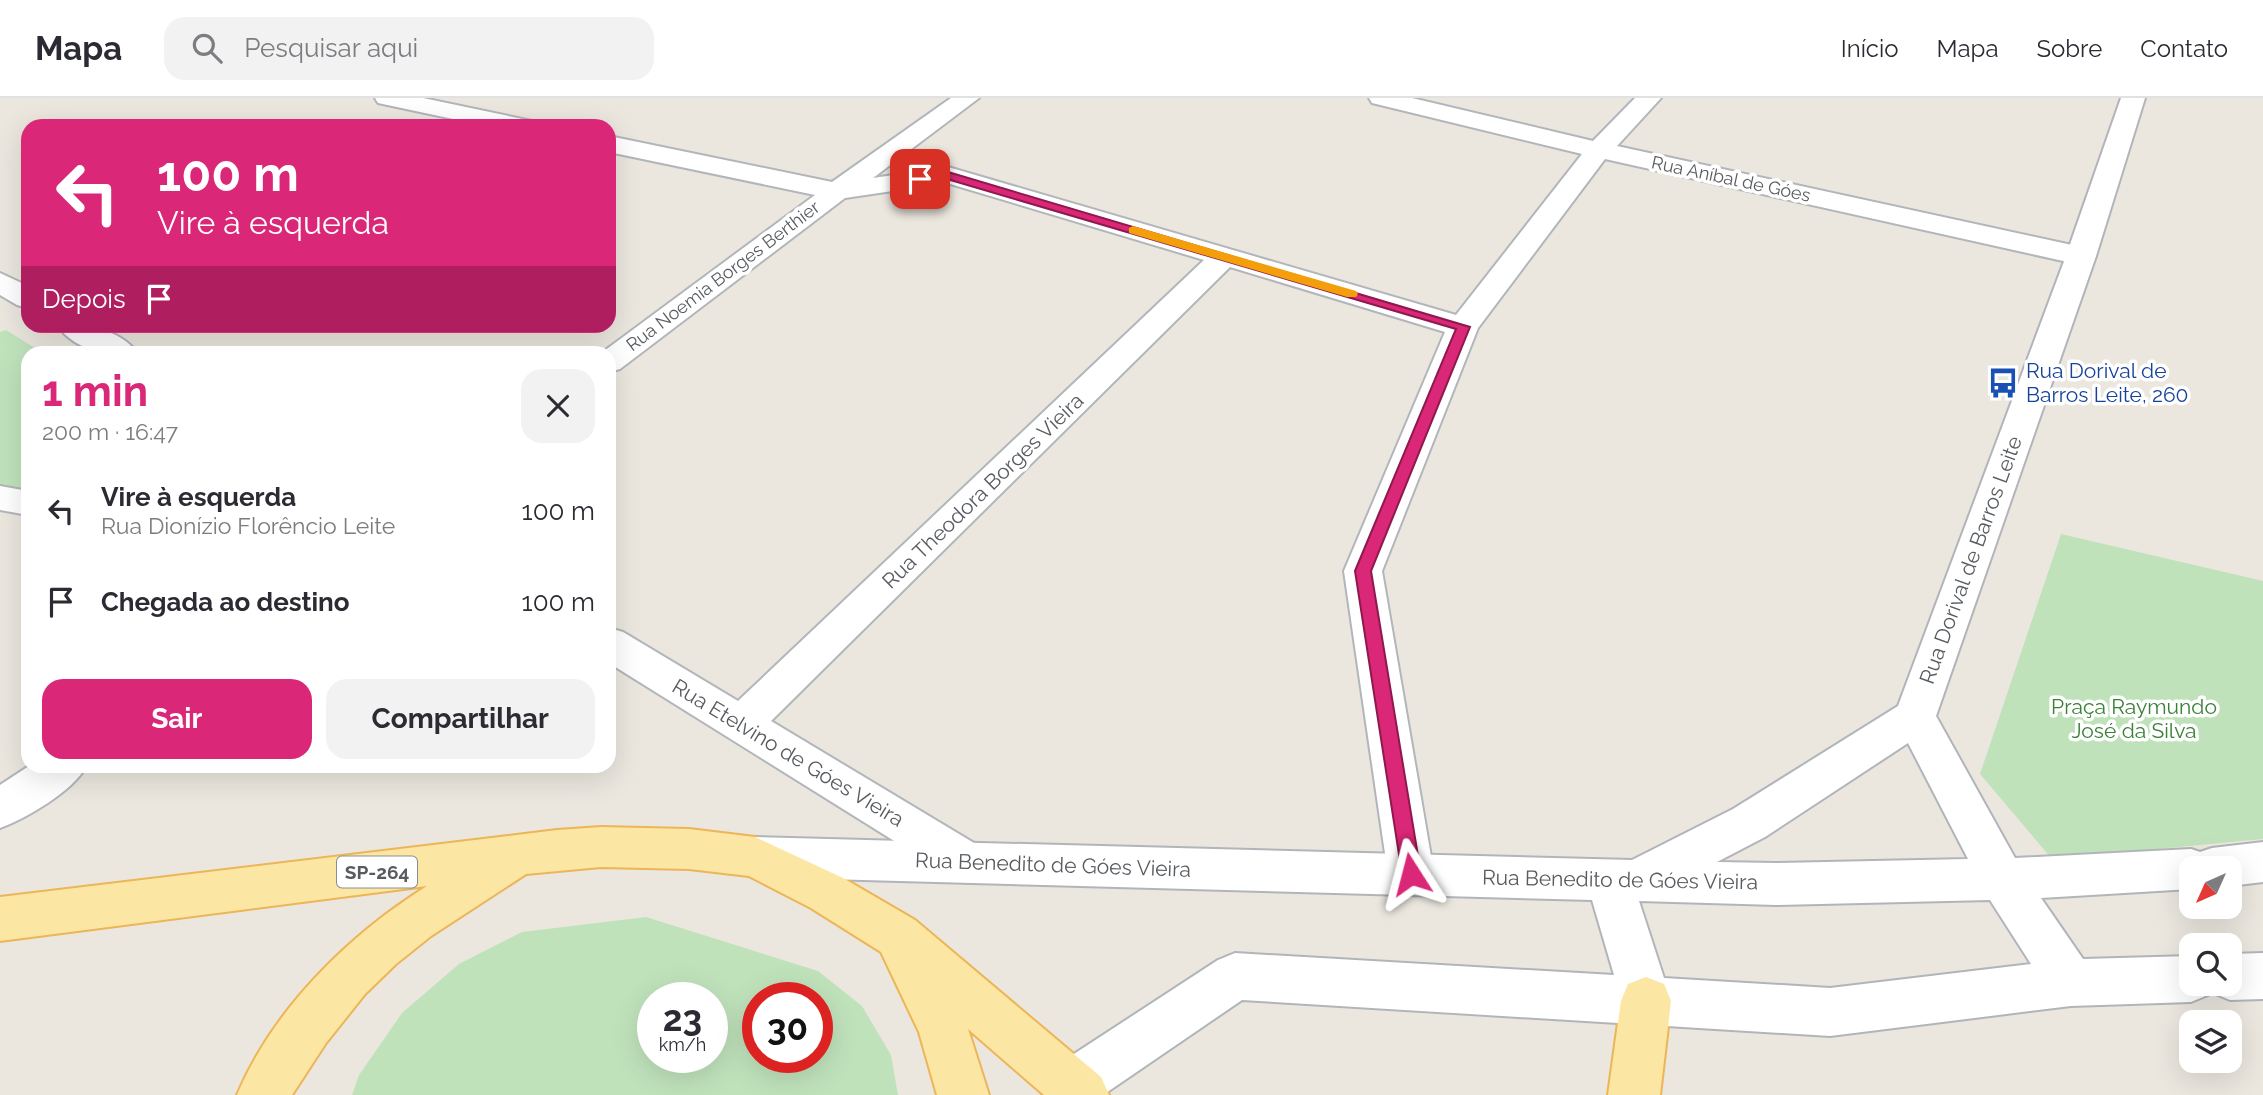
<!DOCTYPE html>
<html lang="pt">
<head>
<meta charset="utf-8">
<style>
  :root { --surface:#fff; --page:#f2f2f3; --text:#2b2b33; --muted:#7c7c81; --line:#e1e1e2; --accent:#db2777 }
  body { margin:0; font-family:Raleway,sans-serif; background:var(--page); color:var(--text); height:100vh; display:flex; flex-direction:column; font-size:26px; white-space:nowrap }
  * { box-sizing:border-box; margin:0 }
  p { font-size:23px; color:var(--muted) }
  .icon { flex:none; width:38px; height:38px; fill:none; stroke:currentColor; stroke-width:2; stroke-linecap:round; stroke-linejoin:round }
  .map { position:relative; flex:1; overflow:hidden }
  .side { position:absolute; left:21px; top:248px; width:595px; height:427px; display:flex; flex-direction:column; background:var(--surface); border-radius:21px; box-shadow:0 7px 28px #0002 }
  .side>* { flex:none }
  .guide { position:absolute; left:21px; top:21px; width:595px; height:214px; border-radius:21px; box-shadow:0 7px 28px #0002; background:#db2777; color:#fff; overflow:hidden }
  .needle { width:46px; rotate:225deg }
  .tools { position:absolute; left:2179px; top:758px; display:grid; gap:14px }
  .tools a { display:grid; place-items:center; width:63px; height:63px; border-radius:14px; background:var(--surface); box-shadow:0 7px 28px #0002; font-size:35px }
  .speed { position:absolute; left:637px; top:884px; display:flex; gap:14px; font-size:35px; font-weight:700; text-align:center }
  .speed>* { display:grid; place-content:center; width:91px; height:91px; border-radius:50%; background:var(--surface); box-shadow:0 7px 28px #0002; line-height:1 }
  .speed small { font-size:18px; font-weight:400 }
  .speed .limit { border:10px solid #d22; background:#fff; color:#111 }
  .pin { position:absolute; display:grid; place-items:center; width:60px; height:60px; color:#fff; margin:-30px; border-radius:14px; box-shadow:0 4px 10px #0006 }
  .me { position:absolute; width:77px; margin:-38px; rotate:351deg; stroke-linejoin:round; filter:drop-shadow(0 0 5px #0008) }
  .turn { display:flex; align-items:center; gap:24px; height:147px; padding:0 21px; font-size:32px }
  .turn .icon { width:91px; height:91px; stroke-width:2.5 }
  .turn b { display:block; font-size:49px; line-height:60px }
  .then { display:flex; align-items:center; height:66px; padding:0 21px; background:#0003; gap:14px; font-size:26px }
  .round { display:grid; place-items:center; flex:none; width:74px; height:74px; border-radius:21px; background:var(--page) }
  .summary { display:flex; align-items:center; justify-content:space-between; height:119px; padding:0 21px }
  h1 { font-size:42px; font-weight:700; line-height:52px; color:var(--accent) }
  .primary-button { display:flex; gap:14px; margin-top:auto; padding:14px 21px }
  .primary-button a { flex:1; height:80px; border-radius:21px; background:var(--accent); color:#fff; font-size:28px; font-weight:700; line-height:80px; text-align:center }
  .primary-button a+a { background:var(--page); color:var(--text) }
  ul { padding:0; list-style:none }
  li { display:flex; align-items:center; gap:21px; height:91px; padding:0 21px }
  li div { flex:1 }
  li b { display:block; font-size:26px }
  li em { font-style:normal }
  header { display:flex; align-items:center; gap:42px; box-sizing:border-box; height:98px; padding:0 35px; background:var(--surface); border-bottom:2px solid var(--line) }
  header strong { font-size:33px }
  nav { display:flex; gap:38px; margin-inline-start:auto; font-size:24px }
  .search { width:490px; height:63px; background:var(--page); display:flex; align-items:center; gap:18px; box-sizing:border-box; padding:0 24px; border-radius:21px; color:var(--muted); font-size:26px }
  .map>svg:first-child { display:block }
</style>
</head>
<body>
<header>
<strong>Mapa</strong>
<div class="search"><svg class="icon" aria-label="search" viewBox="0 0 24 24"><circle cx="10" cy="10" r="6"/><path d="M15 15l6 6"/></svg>Pesquisar aqui</div>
<nav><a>Início</a><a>Mapa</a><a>Sobre</a><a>Contato</a></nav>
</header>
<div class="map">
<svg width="2263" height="997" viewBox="0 0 2263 997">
  <rect width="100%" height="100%" fill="#ebe7df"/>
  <g fill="#bfe2bb" fill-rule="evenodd">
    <path d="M6,232L43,255L28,256V392L0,388V234Z"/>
    <path d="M2061,436L2263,483V741L2052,761L1980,676Z"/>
    <path d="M646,819L818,873L862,908L891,957L898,997H352L359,977L402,915L459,866L522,834ZM653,900H712V959H653ZM758,900H817V959H758Z"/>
  </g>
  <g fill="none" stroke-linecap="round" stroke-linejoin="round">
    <g stroke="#b2b6ba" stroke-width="4">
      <g id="street">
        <path d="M375,0H423L532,23L536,28H486L378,5Z"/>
        <path d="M951,0H979L873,80L948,69L1456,217L1582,56L1372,5L1369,0H1412L1593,43L1635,0H1661L1617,48L2081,149L2091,152L2096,158L2091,164L2081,167L1605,61L1478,230L1382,473L1434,776L1427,791L1411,797L1395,791L1388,776L1344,473L1445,234L1230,169L771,623L984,751L991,765L984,779L968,785L952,779L609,565V530L623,534L738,603L1204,162L947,85L845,100L620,271L609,274V256H600L815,97L609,54V38L832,84Z"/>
        <path d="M0,175L28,188V210L17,207L0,197Z"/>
        <path d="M58,228C85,226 121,231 138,256C109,256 77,255 58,228Z"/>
        <path d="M0,388L28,393V417L0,412Z"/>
        <path d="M29,668H86C75,692 25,721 0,730V687Z"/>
      </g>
    </g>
    <g stroke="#b1b5ba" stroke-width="4">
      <path id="secondary" d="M2121,0H2145L2096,158L1936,618L2015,760L2191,751L2200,754L2212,750L2263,744V784L2230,788V770H2191V791L2041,800L2083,861L2191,858V886H2230V856L2263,855V901L2230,902L2213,895L2211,891L2208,897L2191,904L2071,908L1830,938L1242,902L1103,997H1050L1046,987L1054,969L1218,862L1235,855L1614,877L1592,802L755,779L739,773L732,759L739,745L755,739L1632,762L1733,711L1898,608L2066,158ZM1908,645L1968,761L1776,765L1717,764L1765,739ZM1990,802L2031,866L1830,890L1664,880L1639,803L1776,807Z"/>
    </g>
    <g stroke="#ecb557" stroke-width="4">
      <g id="primary">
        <path d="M601,729L689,731L755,739L843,780L915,822L1101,979L1109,997H1044L968,931L989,997H937L919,934L881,854L811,810L749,778L689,771L601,769L526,776L431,838L396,866L365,896L326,945L292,997H237C273,911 349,837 427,788L0,843V799L557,732Z"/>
        <path d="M1646,879L1664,886L1671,903L1660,997H1608L1621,903L1628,886Z"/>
      </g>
    </g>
    <use href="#street" fill="#fff" fill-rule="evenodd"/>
    <use href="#secondary" fill="#fff" fill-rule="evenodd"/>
    <use href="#primary" fill="#fce6a3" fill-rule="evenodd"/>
  </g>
  <path fill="#db2777" stroke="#8e194d" stroke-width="2" d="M948,74L1470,229L1371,473L1421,776L1418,782L1411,785L1405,782L1402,776L1355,473L1456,231L947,81L920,84L914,81L920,78Z"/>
  <path fill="#f59e0b" d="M1133,128L1356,193L1358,196L1356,199H1347L1129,135V130Z"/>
  <defs>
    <g id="bus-bare" transform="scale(2.415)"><path d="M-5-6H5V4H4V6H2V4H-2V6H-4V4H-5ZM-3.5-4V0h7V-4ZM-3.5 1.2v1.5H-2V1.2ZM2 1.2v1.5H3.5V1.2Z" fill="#1a4fb4" stroke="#fff" stroke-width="2.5" paint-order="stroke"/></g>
  </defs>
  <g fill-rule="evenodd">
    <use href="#bus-bare" x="2003" y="285"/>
  </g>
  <g text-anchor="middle" stroke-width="7" stroke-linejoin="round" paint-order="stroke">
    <g font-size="18" fill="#585c60" stroke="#fff">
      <text transform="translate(1731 81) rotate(12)" y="6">Rua Aníbal de Góes</text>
      <text transform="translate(723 178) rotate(-37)" y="6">Rua Noemia Borges Berthier</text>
    </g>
    <rect fill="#fff" stroke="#8a8d90" stroke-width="2" x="337" y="758.5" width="80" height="31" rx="5"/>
    <g font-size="19" font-weight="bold" fill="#585c60">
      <text x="377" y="781">SP-264</text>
    </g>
    <g font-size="21" fill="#164399" stroke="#fff" text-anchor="start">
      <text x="2026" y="280">Rua Dorival de<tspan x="2026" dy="24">Barros Leite, 260</tspan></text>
    </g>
    <g font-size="21" fill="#585c60" stroke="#fff">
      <text transform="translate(983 393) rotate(-44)" y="7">Rua Theodora Borges Vieira</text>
      <text transform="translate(1971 462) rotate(-70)" y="7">Rua Dorival de Barros Leite</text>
      <text transform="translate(788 655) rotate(31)" y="7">Rua Etelvino de Góes Vieira</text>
      <text transform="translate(1053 767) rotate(2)" y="7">Rua Benedito de Góes Vieira</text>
      <text transform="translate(1620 782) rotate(1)" y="7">Rua Benedito de Góes Vieira</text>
    </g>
    <g font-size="21" fill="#398136" stroke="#fff">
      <text x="2134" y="616">Praça Raymundo<tspan x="2134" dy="24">José da Silva</tspan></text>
    </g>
  </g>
</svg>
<div class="tools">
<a><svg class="needle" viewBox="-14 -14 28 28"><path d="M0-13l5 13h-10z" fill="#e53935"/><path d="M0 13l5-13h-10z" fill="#7c7c81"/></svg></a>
<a><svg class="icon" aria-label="search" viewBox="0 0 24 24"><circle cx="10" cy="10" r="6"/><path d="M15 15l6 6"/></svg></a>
<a><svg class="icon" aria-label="layers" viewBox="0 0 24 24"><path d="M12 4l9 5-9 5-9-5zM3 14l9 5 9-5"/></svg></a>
</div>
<div class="speed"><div>23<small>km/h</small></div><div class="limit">30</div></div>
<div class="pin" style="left:920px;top:81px;background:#d93025"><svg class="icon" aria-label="arrive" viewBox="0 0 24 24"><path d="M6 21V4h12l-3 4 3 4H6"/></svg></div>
<svg class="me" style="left:1411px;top:776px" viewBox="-20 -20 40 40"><path d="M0-17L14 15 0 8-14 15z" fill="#db2777" stroke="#fff" stroke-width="4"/></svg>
<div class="guide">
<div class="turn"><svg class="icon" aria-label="left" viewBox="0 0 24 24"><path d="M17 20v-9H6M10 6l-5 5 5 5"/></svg><div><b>100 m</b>Vire à esquerda</div></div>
<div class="then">Depois<svg class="icon" aria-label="arrive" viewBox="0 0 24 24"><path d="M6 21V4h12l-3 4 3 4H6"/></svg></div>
</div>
<section class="side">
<div class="summary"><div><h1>1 min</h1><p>200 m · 16:47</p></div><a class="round"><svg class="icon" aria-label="close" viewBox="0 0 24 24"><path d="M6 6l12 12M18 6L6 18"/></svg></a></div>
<ul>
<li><svg class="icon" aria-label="left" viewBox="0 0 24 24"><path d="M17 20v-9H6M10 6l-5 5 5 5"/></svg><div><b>Vire à esquerda</b><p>Rua Dionízio Florêncio Leite</p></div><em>100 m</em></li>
<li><svg class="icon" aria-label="arrive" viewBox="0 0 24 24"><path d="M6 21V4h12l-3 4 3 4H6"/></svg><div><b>Chegada ao destino</b></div><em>100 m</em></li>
</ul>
<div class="primary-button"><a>Sair</a><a>Compartilhar</a></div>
</section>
</div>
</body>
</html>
